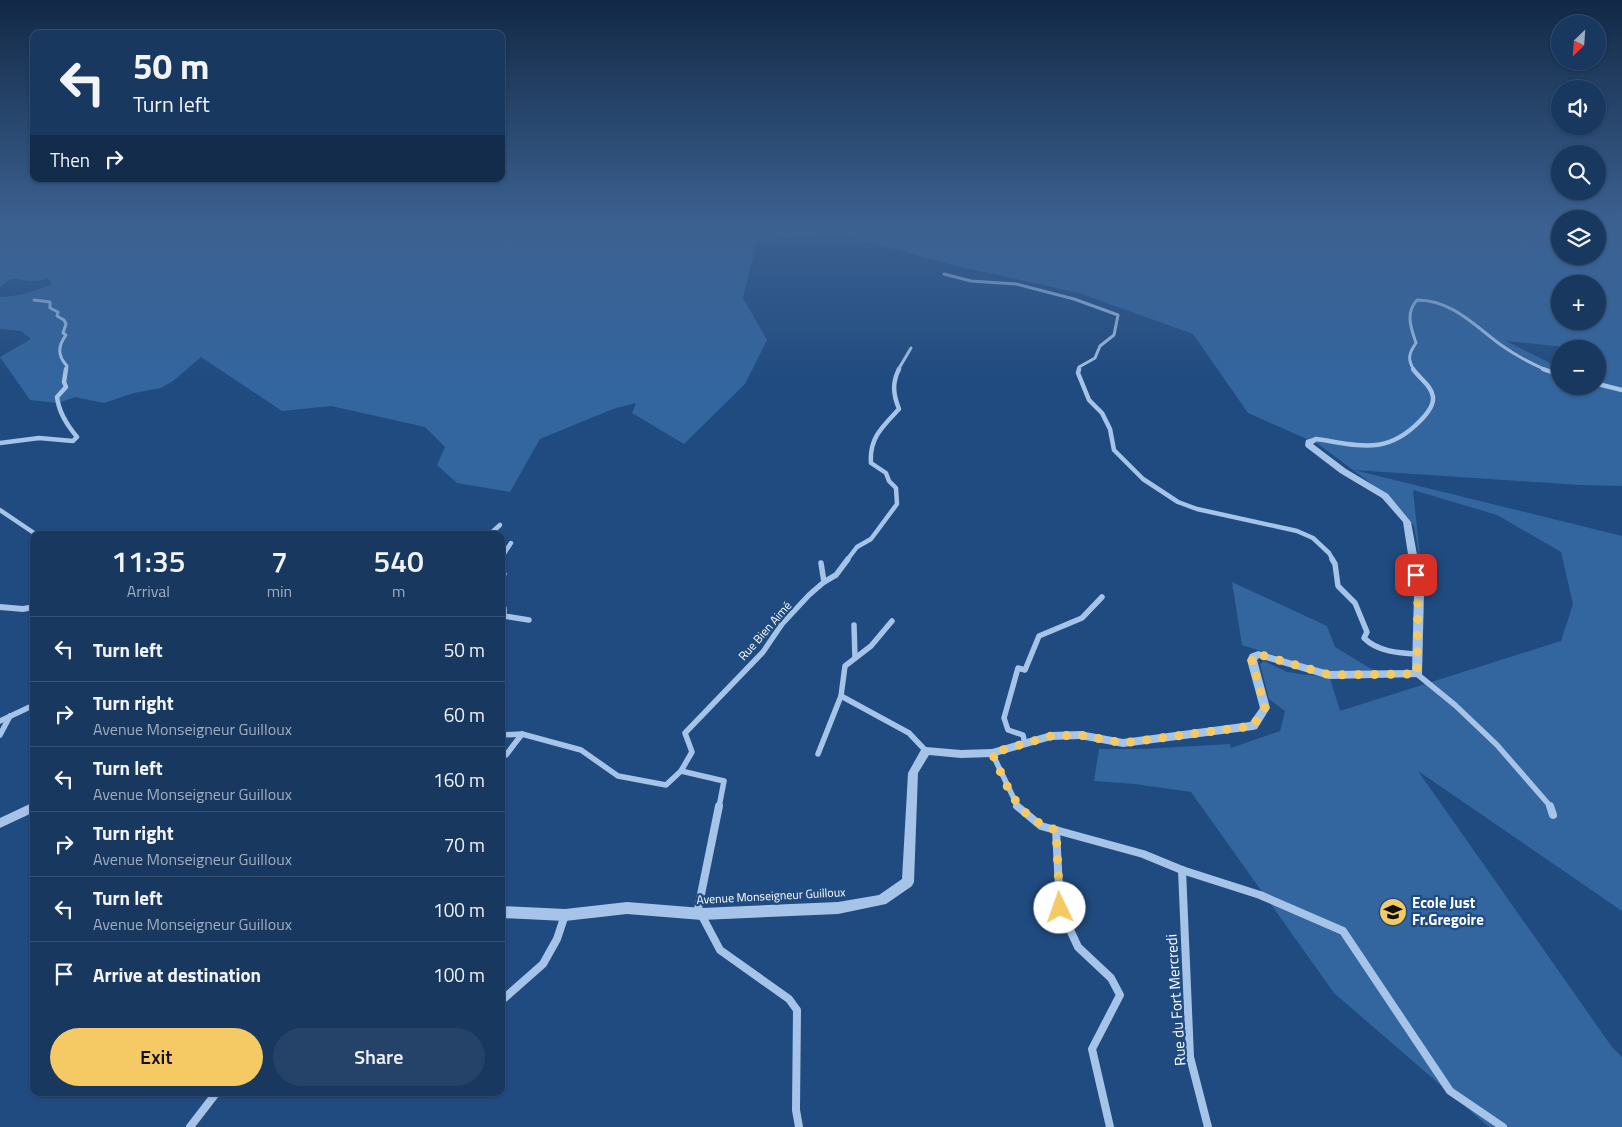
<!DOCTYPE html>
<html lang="en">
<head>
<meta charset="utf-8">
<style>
  :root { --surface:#183860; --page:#254369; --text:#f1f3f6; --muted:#9facbd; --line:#365275; --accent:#f5ca65 }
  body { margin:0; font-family:"Titillium Web",sans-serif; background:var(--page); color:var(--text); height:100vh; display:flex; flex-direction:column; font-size:19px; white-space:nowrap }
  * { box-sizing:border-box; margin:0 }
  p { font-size:16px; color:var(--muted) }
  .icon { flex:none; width:28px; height:28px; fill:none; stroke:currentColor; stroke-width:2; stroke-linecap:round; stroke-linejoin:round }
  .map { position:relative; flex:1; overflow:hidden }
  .sheet { position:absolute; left:30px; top:531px; width:475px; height:565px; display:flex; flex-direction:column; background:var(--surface); border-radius:10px; box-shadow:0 1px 4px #0004,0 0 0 1px var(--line) }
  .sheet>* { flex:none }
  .hud { position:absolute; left:30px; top:30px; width:475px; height:152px; border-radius:10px; box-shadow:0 1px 4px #0004,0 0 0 1px var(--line); background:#183860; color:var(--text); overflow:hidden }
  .needle { width:32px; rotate:205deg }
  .fabs { position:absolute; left:1551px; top:15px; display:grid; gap:10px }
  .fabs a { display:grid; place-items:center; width:55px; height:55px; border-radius:50%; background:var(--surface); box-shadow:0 1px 4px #0004,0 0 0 1px var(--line); font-size:25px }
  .pin { position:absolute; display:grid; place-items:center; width:42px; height:42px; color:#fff; margin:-21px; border-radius:10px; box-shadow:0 2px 8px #0006 }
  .me { position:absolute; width:55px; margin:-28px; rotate:357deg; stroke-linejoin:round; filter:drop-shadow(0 0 4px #0008) }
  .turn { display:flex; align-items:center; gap:18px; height:105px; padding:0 20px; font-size:22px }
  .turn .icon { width:65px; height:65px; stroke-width:2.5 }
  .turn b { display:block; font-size:35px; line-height:42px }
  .then { display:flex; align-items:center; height:48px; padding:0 20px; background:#0003; gap:10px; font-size:19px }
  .eta { display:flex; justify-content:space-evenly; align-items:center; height:85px; text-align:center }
  .eta b { font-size:30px; font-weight:600; line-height:35px }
  .button { display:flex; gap:10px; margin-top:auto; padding:10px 20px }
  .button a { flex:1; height:58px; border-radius:30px; background:var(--accent); color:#111; font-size:20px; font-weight:600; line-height:58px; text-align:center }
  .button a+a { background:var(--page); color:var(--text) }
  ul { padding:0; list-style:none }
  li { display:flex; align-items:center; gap:15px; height:65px; padding:0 20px; border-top:1px solid var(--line) }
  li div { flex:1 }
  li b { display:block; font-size:19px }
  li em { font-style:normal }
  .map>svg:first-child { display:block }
</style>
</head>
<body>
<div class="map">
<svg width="1622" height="1127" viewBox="0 0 1622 1127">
  <rect width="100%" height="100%" fill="#204b80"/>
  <g fill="#33659e" fill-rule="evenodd">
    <path d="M0,223H1560V256H1598V223H1622V486L1579,485L1354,470L1622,536V911L1418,771L1612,1047L1622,1057V1127H1489L1334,993L1191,792L1135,784L1094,781L1099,749H1143L1230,744L1231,748L1280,731L1285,711L1269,699L1260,664L1264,661L1287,672L1330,678L1340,711L1561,641L1573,604L1561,552L1497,515L1413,490L1421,566L1414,526L1391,498L1318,444L1248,413L1193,334L1079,293L957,266L838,234L757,241L743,298L767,340L745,384L684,444L632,413L636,403L613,409L540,439L510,492L457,483L437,465L445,447L425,427L331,406L282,411L201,357L173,381L161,388L134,393L104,403L75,397L58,403L30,400L0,357L31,339L21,331L0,329V297C19,296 34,292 52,284L48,278C44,279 40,281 36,281C20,283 14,271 0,288ZM1560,284H1598V321H1560ZM1506,341L1565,347L1566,349H1598V386H1560V368Z"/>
    <path d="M1232,582L1327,626L1335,647L1373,670L1330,673L1242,645Z"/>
  </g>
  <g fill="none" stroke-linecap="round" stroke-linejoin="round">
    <g stroke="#a5c4e8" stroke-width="3">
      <path d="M944,274L971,281L1016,284L1074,299L1118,315L1114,335L1100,346L1095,358L1079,367V370"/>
      <path d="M34,300L50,302V308L58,312L57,316L64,320L66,324L63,333L66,335C58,346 57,355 67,366L66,370"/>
      <path d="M898,370L911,348"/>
      <path d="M1414,370C1407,359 1409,353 1416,343C1411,328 1405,313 1417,300C1452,300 1475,326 1501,345C1515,355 1530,363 1546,370"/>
    </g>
    <g stroke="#a5c4e8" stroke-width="4.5">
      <path d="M1079,369L1078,373L1089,400L1102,413L1110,429L1114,450L1143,479L1178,502L1197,509L1297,531L1313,538L1329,553L1333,560"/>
      <path d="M1543,369L1560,375"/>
      <path d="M1598,384L1622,390"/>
      <path d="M1316,439C1359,445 1386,456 1420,421C1426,415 1434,406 1433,397C1432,386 1419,378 1413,369"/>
      <path d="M0,443L39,438L73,441L77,437C67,425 59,413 57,397L66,387L64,382L66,369"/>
      <path d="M0,510L37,535"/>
      <path d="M489,535L500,525"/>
      <path d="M501,558L511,543"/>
      <path d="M847,560L857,547L871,539L897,504L896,488L889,481L886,473L871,463C869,438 883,426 899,409C893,394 892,383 899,369"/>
    </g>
    <g stroke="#a5c4e8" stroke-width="5.5">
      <path d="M1332,559L1335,564L1338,586L1355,603L1367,632L1364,638C1378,652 1399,653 1418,654"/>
      <path d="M821,563L824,582"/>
      <path d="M501,572L504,574L501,581"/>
      <path d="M501,605L504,608V616L529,620"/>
      <path d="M892,621L871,646L845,666L841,696L909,733L926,751"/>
      <path d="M854,625L855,658"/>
      <path d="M1417,674L1455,705L1497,745L1551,807"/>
      <path d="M0,721L34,705"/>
      <path d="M0,735L10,716"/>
      <path d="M501,735L522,734L581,750L618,776L666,785L681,771L692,752L685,733L763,652L782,624L809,595L824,582L836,575L848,559"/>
      <path d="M1025,744L1023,735L1008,730L1004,718L1018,668L1025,670L1039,636L1082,618L1102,597"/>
      <path d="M992,753L1018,807"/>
      <path d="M818,754L841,696"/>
      <path d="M501,757L506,755L522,734"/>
      <path d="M681,771L724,781L719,807"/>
    </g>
    <g stroke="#a5c4e8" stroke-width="8">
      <path d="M1017,806L1041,826L1143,854L1182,870L1260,895L1343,931L1450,1091L1503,1127"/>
      <path d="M1550,806L1553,815"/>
      <path d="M1056,830L1060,908L1078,947L1111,978L1120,995L1092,1049L1110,1127"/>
      <path d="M1182,870L1190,1057L1208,1127"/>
      <path d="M697,914L719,806"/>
      <path d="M702,916L720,950L789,999L797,1010L796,1110L799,1127"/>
      <path d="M501,1001L543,964L557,939L565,915"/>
      <path d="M190,1127L217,1092"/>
    </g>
    <g fill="#a5c4e8" fill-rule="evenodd">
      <path d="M1316,437L1320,439L1313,444L1346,469L1388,494L1411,522L1424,593L1422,674L1421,677L1329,679L1259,658L1257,660L1270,708L1257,729L1253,730L1123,747L1080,739L1051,740L992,757L961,758L929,755L918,773L914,882L912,886L886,904L838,914L702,920L627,914L565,921L501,918V906L565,909L627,902L702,908L838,902L879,895L902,879L908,773L922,748L926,747L961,750L992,749L1051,732L1080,731L1123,739L1250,722L1260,708L1247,660L1250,654L1258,651L1329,671L1412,670L1414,593L1403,522L1382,498L1340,473L1306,447L1305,445L1306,440Z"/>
      <path d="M0,604L23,606L34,604V610L23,612L0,610Z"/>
      <path d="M34,802V812L0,828V818Z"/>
    </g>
  </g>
  <linearGradient id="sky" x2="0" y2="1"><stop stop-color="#122946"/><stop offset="0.59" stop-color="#3c6191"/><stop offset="1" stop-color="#3c6191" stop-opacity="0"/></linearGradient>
  <rect width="1622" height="381" fill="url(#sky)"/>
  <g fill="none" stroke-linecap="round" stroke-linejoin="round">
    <path stroke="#f5ca65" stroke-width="9" stroke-dasharray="0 16.2" d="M1060,908L1056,830C1016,818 1008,787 992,753L1051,736L1080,735L1123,743L1253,726L1265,708L1252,660L1253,656L1258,654L1330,675L1417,674L1418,593L1416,575"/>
  </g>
  <defs>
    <g id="school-disc" transform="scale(1.4375)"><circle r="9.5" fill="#f5ca65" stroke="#204b80"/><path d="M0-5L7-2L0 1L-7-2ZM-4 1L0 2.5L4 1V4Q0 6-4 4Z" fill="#111"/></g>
  </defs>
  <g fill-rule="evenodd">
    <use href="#school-disc" x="1393" y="912"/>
  </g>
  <g text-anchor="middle" stroke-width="4.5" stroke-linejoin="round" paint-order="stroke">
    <g font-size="12" fill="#fff" stroke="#204b80">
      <text transform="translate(765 631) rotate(-49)" y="4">Rue Bien Aimé</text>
      <text transform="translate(771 896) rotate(-3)" y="4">Avenue Monseigneur Guilloux</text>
    </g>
    <g font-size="15" font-weight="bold" fill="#fff" stroke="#204b80" text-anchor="start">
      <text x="1412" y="908">Ecole Just<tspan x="1412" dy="17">Fr.Gregoire</tspan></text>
    </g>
    <g font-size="15" fill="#fff" stroke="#204b80">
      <text transform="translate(1176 1000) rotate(-94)" y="5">Rue du Fort Mercredi</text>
    </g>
  </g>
</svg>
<div class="fabs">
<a><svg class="needle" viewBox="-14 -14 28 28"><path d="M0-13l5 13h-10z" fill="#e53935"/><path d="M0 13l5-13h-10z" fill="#9facbd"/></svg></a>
<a><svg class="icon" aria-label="sound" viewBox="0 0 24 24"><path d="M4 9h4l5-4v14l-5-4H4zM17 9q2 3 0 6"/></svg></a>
<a><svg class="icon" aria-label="search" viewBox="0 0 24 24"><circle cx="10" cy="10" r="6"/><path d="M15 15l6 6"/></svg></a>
<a><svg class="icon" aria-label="layers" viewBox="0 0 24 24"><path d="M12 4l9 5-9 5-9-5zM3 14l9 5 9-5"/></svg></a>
<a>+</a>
<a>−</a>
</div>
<div class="pin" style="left:1416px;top:575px;background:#d93025"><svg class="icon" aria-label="arrive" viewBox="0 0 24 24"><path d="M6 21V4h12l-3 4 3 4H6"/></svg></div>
<svg class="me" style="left:1060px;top:908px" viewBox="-20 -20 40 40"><circle r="19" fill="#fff"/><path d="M0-13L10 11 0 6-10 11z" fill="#f5ca65"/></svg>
<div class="hud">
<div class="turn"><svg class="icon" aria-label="left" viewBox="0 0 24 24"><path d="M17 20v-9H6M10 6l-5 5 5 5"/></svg><div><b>50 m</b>Turn left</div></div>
<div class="then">Then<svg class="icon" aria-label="right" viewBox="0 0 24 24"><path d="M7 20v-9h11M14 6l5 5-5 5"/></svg></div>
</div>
<section class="sheet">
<div class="eta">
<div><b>11:35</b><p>Arrival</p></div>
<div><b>7</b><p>min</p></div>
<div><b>540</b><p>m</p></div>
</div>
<ul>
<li><svg class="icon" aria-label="left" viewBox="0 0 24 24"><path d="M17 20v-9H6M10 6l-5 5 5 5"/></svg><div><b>Turn left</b></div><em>50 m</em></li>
<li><svg class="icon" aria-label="right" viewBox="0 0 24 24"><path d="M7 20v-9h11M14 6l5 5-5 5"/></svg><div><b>Turn right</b><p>Avenue Monseigneur Guilloux</p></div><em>60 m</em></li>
<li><svg class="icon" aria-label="left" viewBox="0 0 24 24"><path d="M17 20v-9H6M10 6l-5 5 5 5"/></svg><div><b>Turn left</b><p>Avenue Monseigneur Guilloux</p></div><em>160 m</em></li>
<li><svg class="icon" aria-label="right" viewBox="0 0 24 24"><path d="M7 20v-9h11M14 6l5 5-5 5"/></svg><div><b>Turn right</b><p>Avenue Monseigneur Guilloux</p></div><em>70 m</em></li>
<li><svg class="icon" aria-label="left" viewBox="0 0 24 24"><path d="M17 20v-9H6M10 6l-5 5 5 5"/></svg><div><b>Turn left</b><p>Avenue Monseigneur Guilloux</p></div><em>100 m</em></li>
<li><svg class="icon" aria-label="arrive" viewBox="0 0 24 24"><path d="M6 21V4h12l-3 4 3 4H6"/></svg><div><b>Arrive at destination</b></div><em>100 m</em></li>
</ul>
<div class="button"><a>Exit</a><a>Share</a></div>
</section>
</div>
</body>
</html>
